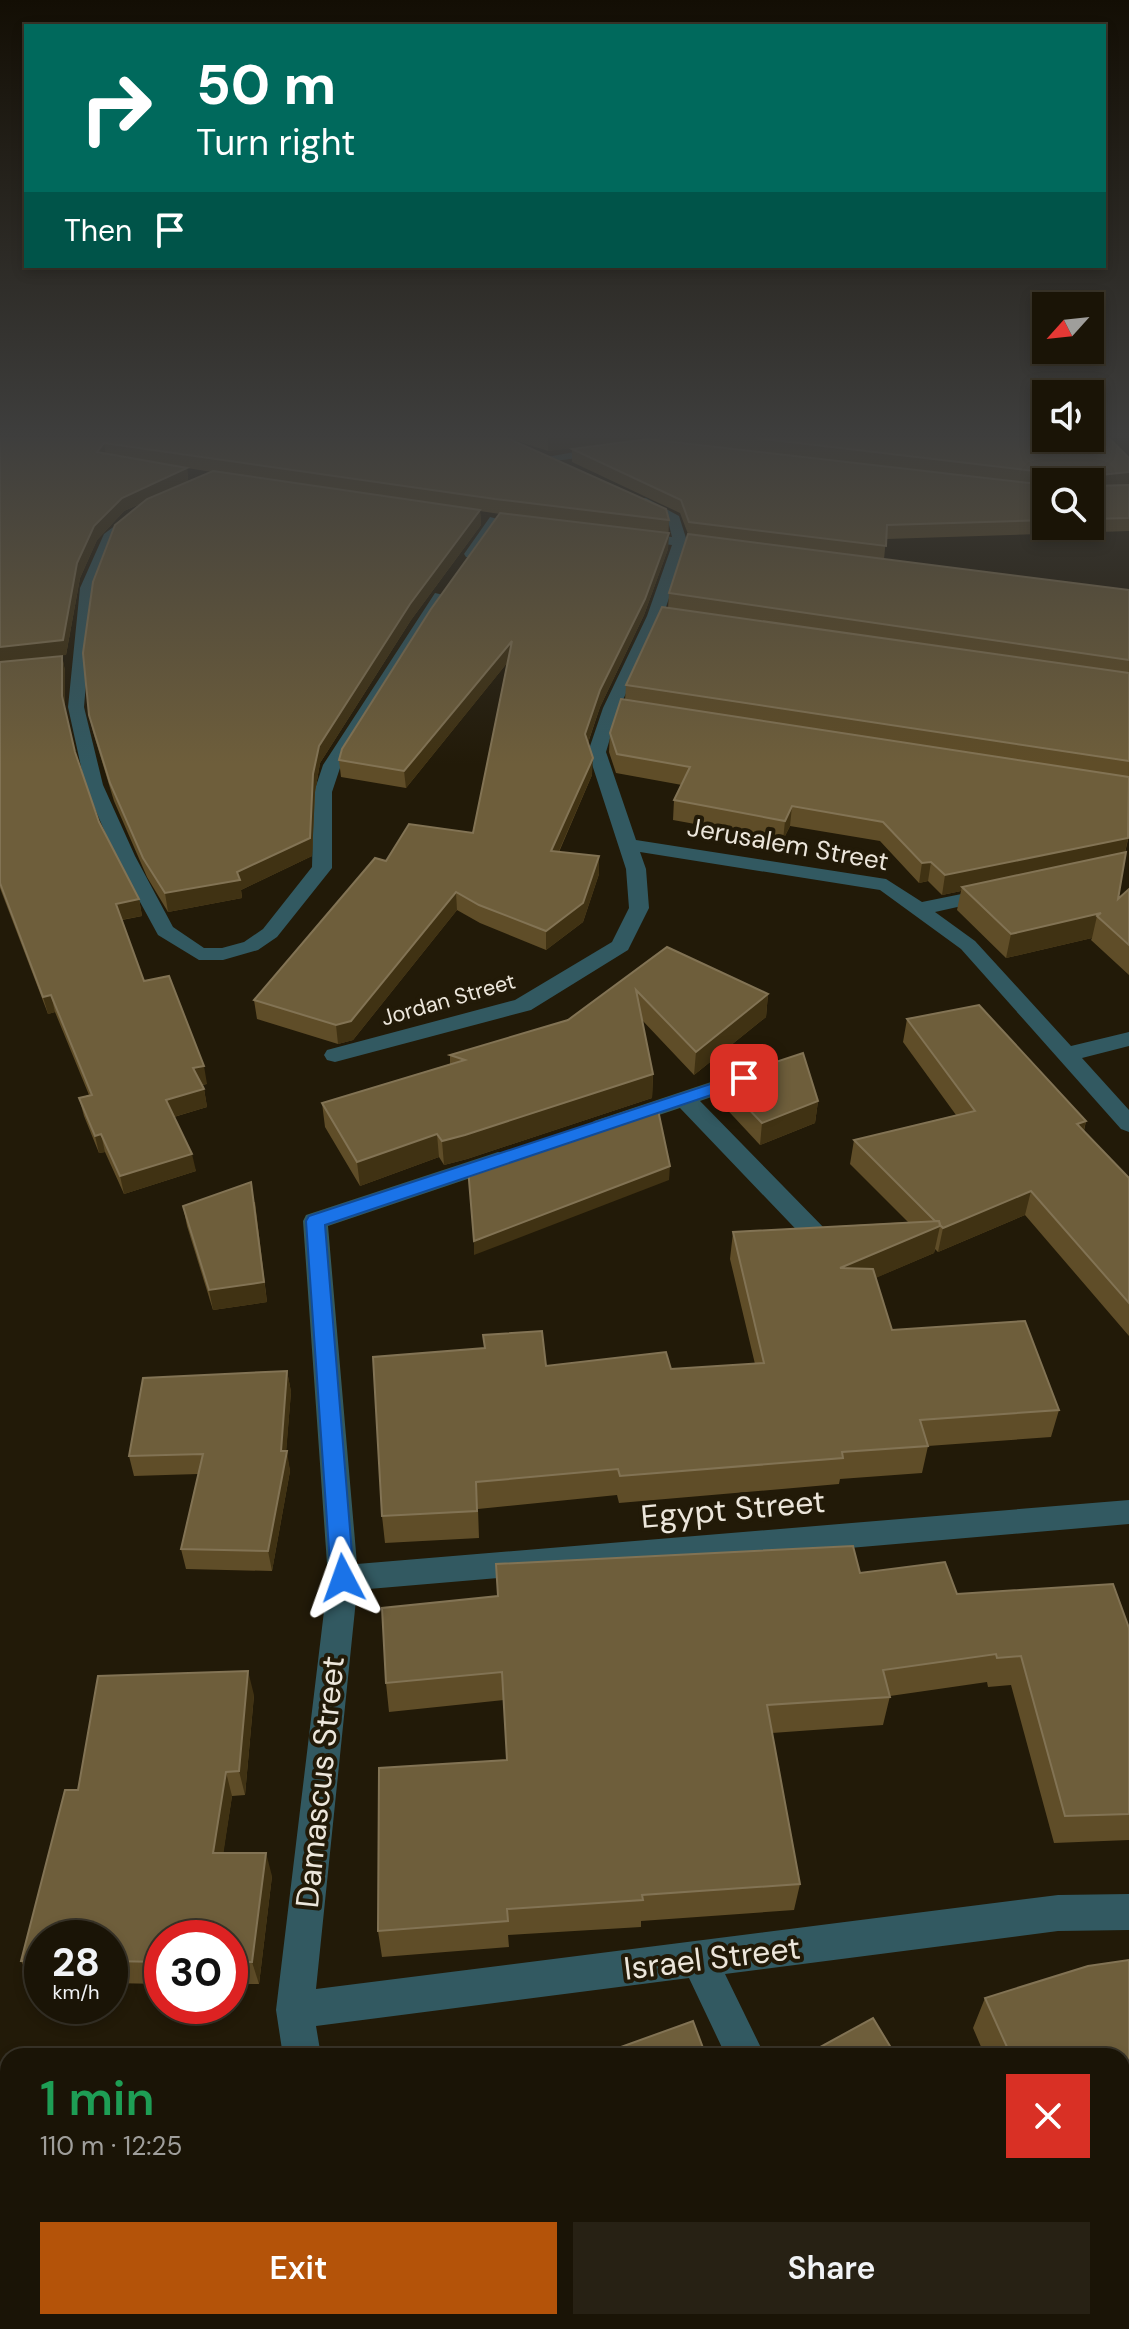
<!DOCTYPE html>
<html lang="en">
<head>
<meta charset="utf-8">
<style>
  :root { --surface:#1a1406; --page:#272114; --text:#f1f3f6; --muted:#9f9e9b; --line:#383328; --accent:#b45309 }
  body { margin:0; font-family:"DM Sans",sans-serif; background:var(--page); color:var(--text); height:100vh; display:flex; flex-direction:column; font-size:30px; white-space:nowrap }
  * { box-sizing:border-box; margin:0 }
  p { font-size:26px; color:var(--muted) }
  .icon { flex:none; width:44px; height:44px; fill:none; stroke:currentColor; stroke-width:2; stroke-linecap:round; stroke-linejoin:round }
  .map { position:relative; flex:1; overflow:hidden }
  .drawer { position:absolute; left:0px; top:2048px; width:1130px; height:282px; display:flex; flex-direction:column; background:var(--surface); border-radius:24px 24px 0 0; box-shadow:0 4px 12px #0003,0 0 0 2px var(--line) }
  .drawer>* { flex:none }
  .banner { position:absolute; left:24px; top:24px; width:1082px; height:244px; border-radius:0px; box-shadow:0 4px 12px #0003,0 0 0 2px var(--line); background:#00695c; color:#fff; overflow:hidden }
  .needle { width:52px; rotate:243deg }
  .fabs { position:absolute; left:1032px; top:292px; display:grid; gap:16px }
  .fabs a { display:grid; place-items:center; width:72px; height:72px; border-radius:0px; background:var(--surface); box-shadow:0 4px 12px #0003,0 0 0 2px var(--line); font-size:40px }
  .speed { position:absolute; left:24px; top:1920px; display:flex; gap:16px; font-size:40px; font-weight:700; text-align:center }
  .speed>* { display:grid; place-content:center; width:104px; height:104px; border-radius:50%; background:var(--surface); box-shadow:0 4px 12px #0003,0 0 0 2px var(--line); line-height:1 }
  .speed small { font-size:20px; font-weight:400 }
  .speed .limit { border:12px solid #d22; background:#fff; color:#111 }
  .pin { position:absolute; display:grid; place-items:center; width:68px; height:68px; color:#fff; margin:-34px; border-radius:16px; box-shadow:0 4px 12px #0006 }
  .me { position:absolute; width:88px; margin:-44px; rotate:356deg; stroke-linejoin:round; filter:drop-shadow(0 0 6px #0008) }
  .turn { display:flex; align-items:center; gap:28px; height:168px; padding:0 40px; font-size:36px }
  .turn .icon { width:104px; height:104px; stroke-width:2.5 }
  .turn b { display:block; font-size:56px; line-height:68px }
  .then { display:flex; align-items:center; height:76px; padding:0 40px; background:#0003; gap:16px; font-size:30px }
  .round { display:grid; place-items:center; flex:none; width:84px; height:84px; border-radius:0px; background:var(--page) }
  .summary { display:flex; align-items:center; justify-content:space-between; height:136px; padding:0 40px }
  h1 { font-size:48px; font-weight:600; line-height:60px; color:#1e9e55 }
  .cta { display:flex; gap:16px; margin-top:auto; padding:16px 40px }
  .cta a { flex:1; height:92px; border-radius:0px; background:var(--accent); color:#fff; font-size:32px; font-weight:600; line-height:92px; text-align:center }
  .cta a+a { background:var(--page); color:var(--text) }
  .map>svg:first-child { display:block }
</style>
</head>
<body>
<div class="map">
<svg width="1129" height="2329" viewBox="0 0 1129 2329">
  <rect width="100%" height="100%" fill="#221a08"/>
  <g fill="none" stroke-linecap="round" stroke-linejoin="round">
    <g fill="#325961" fill-rule="evenodd">
      <path d="M603,447L608,448V454L547,462L541,458Z"/>
      <path d="M636,498H646L679,516L686,538L723,546L716,550L686,547L663,616L619,708L606,752L636,840L886,879L922,902L991,888L998,890L1001,894L998,898L935,912L975,941L1071,1046L1129,1032V1046L1082,1058L1129,1110V1132L1121,1129L961,949L880,890L640,852L646,869L649,908L628,950L531,1010L335,1062L327,1060L324,1055L327,1050L515,1000L612,942L629,908L626,869L588,752L603,708L647,616L672,545L632,540V534L637,533L672,537L668,521L636,504Z"/>
      <path d="M133,512L140,516L115,539L94,588L84,707L103,785L135,856L173,927L204,948H222L244,942L263,929L312,867L314,792L323,765L435,593L448,596L341,765L332,792V868L277,937L258,950L223,960H199L158,935L115,856L85,785L68,707L80,588L104,534Z"/>
      <path d="M490,517L502,520L476,557H466L464,554Z"/>
      <path d="M753,1068L761,1070L764,1075L761,1080L700,1101L828,1232L832,1238L828,1244H810L680,1108L602,1134L590,1126L594,1121Z"/>
      <path d="M498,1152L506,1154L510,1160L506,1166L328,1226L357,1564L1129,1500V1524L357,1590L316,1989L1058,1895L1129,1894V1930L1058,1931L725,1974L765,2056H726L689,1978L316,2026L321,2056H283L276,2010L328,1578L303,1221L306,1215Z"/>
      <path d="M321,2322H363L364,2329H322Z"/>
      <path d="M854,2322H897L900,2329H857Z"/>
    </g>
  </g>
  <g fill="#5f4d28" fill-rule="evenodd">
    <path d="M0,438H507L669,520L668,549L644,615L600,707L588,743L592,775L559,852L599,874L583,922L546,950L480,923L457,910L353,1040L338,1044L257,1019L254,1000L386,861L473,833L507,663L406,788L341,777L339,760L500,514L480,511L481,525L411,620L320,763L315,792L312,856L241,890L242,898L168,912L147,877L114,801L93,732L89,715L142,503L124,511L97,540L80,578L66,655ZM187,468L212,472L188,481Z"/>
    <path d="M508,438H1109L1129,458V531L886,539L884,559L1129,590V835L1125,853L1118,899L1129,889V975L1091,940L1092,938L1006,958L957,910L961,891L942,895L928,881L919,883L880,841L790,826L783,840L673,820L674,800L682,785L616,773L609,752L610,733L625,700L626,685L668,608L669,593L688,534L680,513L572,462V449L905,469L648,438L548,451ZM1046,482H1090V526H1046Z"/>
    <path d="M62,656L65,671V710L75,752L99,822L139,899L142,916L122,920L144,981L207,1084L202,1085L204,1089L207,1107L174,1117L196,1171L124,1194L105,1152L99,1153L84,1116L79,1098L89,1095L55,1012L48,1014L0,888V662Z"/>
    <path d="M667,947L768,994L766,1017L694,1075L642,1020L653,1074L652,1098L467,1159L444,1165L439,1157L360,1186L325,1127L322,1103L450,1064V1055L568,1020Z"/>
    <path d="M907,1019L1086,1121L1084,1131L1129,1178V1336L1025,1215L938,1252L935,1249L934,1253L875,1278L892,1330L1059,1410L1051,1437L928,1446L922,1473L840,1479L839,1484L619,1503L617,1495L478,1509L479,1538L385,1543L382,1516L546,1366L671,1369L755,1364L730,1259L733,1232L908,1222L850,1164L854,1140L956,1115L903,1042Z"/>
    <path d="M721,1080L818,1101L815,1123L760,1145L720,1102Z"/>
    <path d="M255,1202L267,1302L213,1310L187,1226L183,1206Z"/>
    <path d="M287,1371L291,1392L286,1451L290,1471L272,1571L186,1569L181,1549L198,1474L134,1476L129,1456Z"/>
    <path d="M860,1573L957,1594L1129,1628V1840L1054,1843L1011,1685L988,1687L987,1682L890,1696L883,1725L772,1733L800,1884L794,1910L641,1921V1927L508,1935L509,1947L382,1957L378,1931L507,1760L504,1700L389,1712L386,1683Z"/>
    <path d="M254,1695L245,1795L232,1796L223,1853L272,1876L259,1984H230V1938H162V1984L110,1983V1938H42V1983H32L21,1961L78,1790Z"/>
    <path d="M1129,1960V2109L1122,2111V2056H985L973,2028L985,1998Z"/>
    <path d="M1129,2211V2271L1122,2263V2213Z"/>
    <path d="M961,2322H1119L1123,2329H964Z"/>
  </g>
  <g fill="#403213">
    <path d="M548,438H648L548,451Z"/>
    <path d="M104,443L106,456L97,452Z"/>
    <path d="M187,468L188,481L124,511L97,540L80,578L66,655L0,662V647L77,563L94,526L122,498Z"/>
    <path d="M1129,472V485L1090,489V476Z"/>
    <path d="M480,510L481,525L411,620L320,763L315,792L312,856L241,890L242,898L168,912L165,893L237,872L313,774L319,746L410,604Z"/>
    <path d="M669,533L668,549L644,615L600,707L585,751V734L600,690Z"/>
    <path d="M512,641V657L406,788L404,771Z"/>
    <path d="M62,656L65,671V711L62,696Z"/>
    <path d="M593,758L592,775L551,869V851Z"/>
    <path d="M792,806L790,826L783,840L785,821Z"/>
    <path d="M1128,838L1124,857L962,887L961,891L942,895L945,875Z"/>
    <path d="M599,856V874L583,922L546,950V931Z"/>
    <path d="M931,862L928,881L919,883L922,863Z"/>
    <path d="M456,892L457,910L353,1040L338,1044L336,1025Z"/>
    <path d="M139,899L142,916L120,920L116,904Z"/>
    <path d="M1101,913L1097,916L1092,938L1006,958L1011,934Z"/>
    <path d="M768,994L766,1017L694,1075L696,1052Z"/>
    <path d="M51,995L55,1012L48,1014L43,997Z"/>
    <path d="M204,1066L207,1084L196,1085L193,1068Z"/>
    <path d="M653,1074L652,1098L467,1159L444,1165L442,1141Z"/>
    <path d="M204,1089L207,1107L170,1118L166,1100Z"/>
    <path d="M818,1101L815,1123L760,1145L762,1123Z"/>
    <path d="M1086,1121L1080,1144L1077,1124Z"/>
    <path d="M101,1134L105,1152L99,1153L95,1136Z"/>
    <path d="M437,1134L439,1157L360,1186L357,1162Z"/>
    <path d="M192,1154L196,1171L124,1194L120,1176Z"/>
    <path d="M670,1166L669,1180L474,1255V1241Z"/>
    <path d="M251,1182L267,1302L213,1310L209,1290Z"/>
    <path d="M1031,1191L1025,1215L938,1252L943,1228Z"/>
    <path d="M940,1226L934,1253L836,1295L840,1268Z"/>
    <path d="M287,1371L291,1392L286,1454L287,1451L290,1471L272,1571L268,1551L281,1451Z"/>
    <path d="M248,1671L254,1695L245,1795L239,1771Z"/>
    <path d="M226,1772L232,1796L220,1876L213,1853Z"/>
    <path d="M266,1853L272,1876L259,1984L252,1962Z"/>
    <path d="M1129,2086V2109L1122,2111V2088Z"/>
    <path d="M624,2322H667L650,2329H624Z"/>
  </g>
  <g fill="#6e5e3b" stroke="#827354" stroke-width="2">
    <path d="M0,438H507L666,509L669,520L495,499L104,443L97,452L187,468L122,498L94,526L77,563L63,640L0,647Z"/>
    <path d="M756,438H1109L1129,458V472L1090,476L1093,486L1129,485V518L1090,519V482H1049L1051,473Z"/>
    <path d="M648,439L1046,485V520L887,525L886,546L689,522L681,500L572,449Z"/>
    <path d="M213,471L480,510L410,604L319,746L313,774L310,838L237,872L240,880L165,893L143,858L110,783L89,715L83,653L93,582L115,525L147,499Z"/>
    <path d="M500,513L669,533L645,599L600,690L585,734L593,758L551,851L599,856L583,903L546,931L479,905L456,892L351,1021L336,1025L254,1000L375,858L386,861L409,824L473,833L512,641L404,771L339,760L342,749L431,609Z"/>
    <path d="M688,534L1129,590V660L669,593Z"/>
    <path d="M662,607L1129,673V761L626,685Z"/>
    <path d="M62,656V696L75,752L99,822L139,899L116,904L144,981L169,976L204,1066L193,1068L204,1089L166,1100L192,1154L120,1176L101,1134L95,1136L79,1098L92,1095L51,995L43,997L0,883V662Z"/>
    <path d="M621,699L1129,777L1128,838L945,875L931,862L922,863L883,822L792,806L785,821L674,800L690,767L617,754L610,733Z"/>
    <path d="M1126,852L1118,899L1129,889V945L1097,916L1101,913L1011,934L962,887Z"/>
    <path d="M667,947L768,994L696,1052L636,990L653,1074L465,1135L442,1141L437,1134L357,1162L322,1103L465,1060L450,1055L568,1020Z"/>
    <path d="M979,1005L1086,1121L1077,1124L1129,1178V1303L1031,1191L943,1228L940,1225L939,1221H935L854,1140L975,1111L907,1019Z"/>
    <path d="M803,1053L818,1101L762,1123L721,1080Z"/>
    <path d="M658,1110L670,1166L474,1241L468,1168L632,1113L620,1123Z"/>
    <path d="M251,1182L264,1282L209,1290L183,1206Z"/>
    <path d="M939,1221L940,1226L840,1268L873,1269L892,1330L1025,1321L1059,1410L920,1420L928,1446L842,1452L843,1458L620,1476L618,1469L476,1482L477,1511L382,1516L373,1357L485,1348L483,1335L542,1331L546,1366L666,1352L671,1369L764,1363L733,1232Z"/>
    <path d="M287,1371L281,1451H287L268,1551L181,1549L203,1454L129,1456L143,1378Z"/>
    <path d="M853,1546L860,1573L945,1562L957,1594L1113,1584L1129,1628V1814L1065,1816L1021,1656L997,1658L996,1654L883,1670L890,1697L767,1705L800,1884L642,1895L643,1900L507,1909L508,1921L378,1931L379,1768L507,1760L502,1672L386,1683L382,1608L498,1596L496,1564Z"/>
    <path d="M248,1671L239,1771L226,1772L213,1853H266L252,1962H230V1938H162V1962L110,1961V1938H42V1961H21L65,1790H78L98,1676Z"/>
    <path d="M1129,1960V2086L1122,2088V2056H1011L985,1998L1088,1966Z"/>
    <path d="M873,2018L896,2056H804Z"/>
    <path d="M693,2021L706,2056H596Z"/>
    <path d="M1129,2211V2228L1122,2221V2213Z"/>
    <path d="M462,2322H625L627,2329H449Z"/>
    <path d="M979,2322H1119L1123,2329H983Z"/>
  </g>
  <linearGradient id="sky" x2="0" y2="1"><stop stop-color="#130e04"/><stop offset="0.57" stop-color="#3e3e3d"/><stop offset="1" stop-color="#3e3e3d" stop-opacity="0"/></linearGradient>
  <rect width="1129" height="764" fill="url(#sky)"/>
  <path fill="#1a73e8" stroke="#114b97" stroke-width="2" d="M744,1073L753,1078L750,1082L325,1225L354,1578L351,1585L343,1587L335,1585L331,1578L306,1221L309,1216Z"/>
  <g text-anchor="middle" stroke-width="8" stroke-linejoin="round" paint-order="stroke">
    <g font-size="22" fill="#ece6db" stroke="#221a08">
      <text transform="translate(448 999) rotate(-16)" y="8">Jordan Street</text>
    </g>
    <g font-size="26" fill="#ece6db" stroke="#221a08">
      <text transform="translate(788 844) rotate(10)" y="9">Jerusalem Street</text>
    </g>
    <g font-size="32" fill="#ece6db" stroke="#221a08">
      <text transform="translate(733 1509) rotate(-5)" y="11">Egypt Street</text>
      <text transform="translate(320 1782) rotate(-84)" y="11">Damascus Street</text>
      <text transform="translate(712 1958) rotate(-7)" y="11">Israel Street</text>
    </g>
  </g>
</svg>
<div class="fabs">
<a><svg class="needle" viewBox="-14 -14 28 28"><path d="M0-13l5 13h-10z" fill="#e53935"/><path d="M0 13l5-13h-10z" fill="#9f9e9b"/></svg></a>
<a><svg class="icon" aria-label="sound" viewBox="0 0 24 24"><path d="M4 9h4l5-4v14l-5-4H4zM17 9q2 3 0 6"/></svg></a>
<a><svg class="icon" aria-label="search" viewBox="0 0 24 24"><circle cx="10" cy="10" r="6"/><path d="M15 15l6 6"/></svg></a>
</div>
<div class="speed"><div>28<small>km/h</small></div><div class="limit">30</div></div>
<div class="pin" style="left:744px;top:1078px;background:#d93025"><svg class="icon" aria-label="arrive" viewBox="0 0 24 24"><path d="M6 21V4h12l-3 4 3 4H6"/></svg></div>
<svg class="me" style="left:343px;top:1578px" viewBox="-20 -20 40 40"><path d="M0-17L14 15 0 8-14 15z" fill="#1a73e8" stroke="#fff" stroke-width="4"/></svg>
<div class="banner">
<div class="turn"><svg class="icon" aria-label="right" viewBox="0 0 24 24"><path d="M7 20v-9h11M14 6l5 5-5 5"/></svg><div><b>50 m</b>Turn right</div></div>
<div class="then">Then<svg class="icon" aria-label="arrive" viewBox="0 0 24 24"><path d="M6 21V4h12l-3 4 3 4H6"/></svg></div>
</div>
<section class="drawer">
<div class="summary"><div><h1>1 min</h1><p>110 m · 12:25</p></div><a class="round" style="background:#d93025;color:#fff"><svg class="icon" aria-label="close" viewBox="0 0 24 24"><path d="M6 6l12 12M18 6L6 18"/></svg></a></div>
<div class="cta"><a>Exit</a><a>Share</a></div>
</section>
</div>
</body>
</html>
